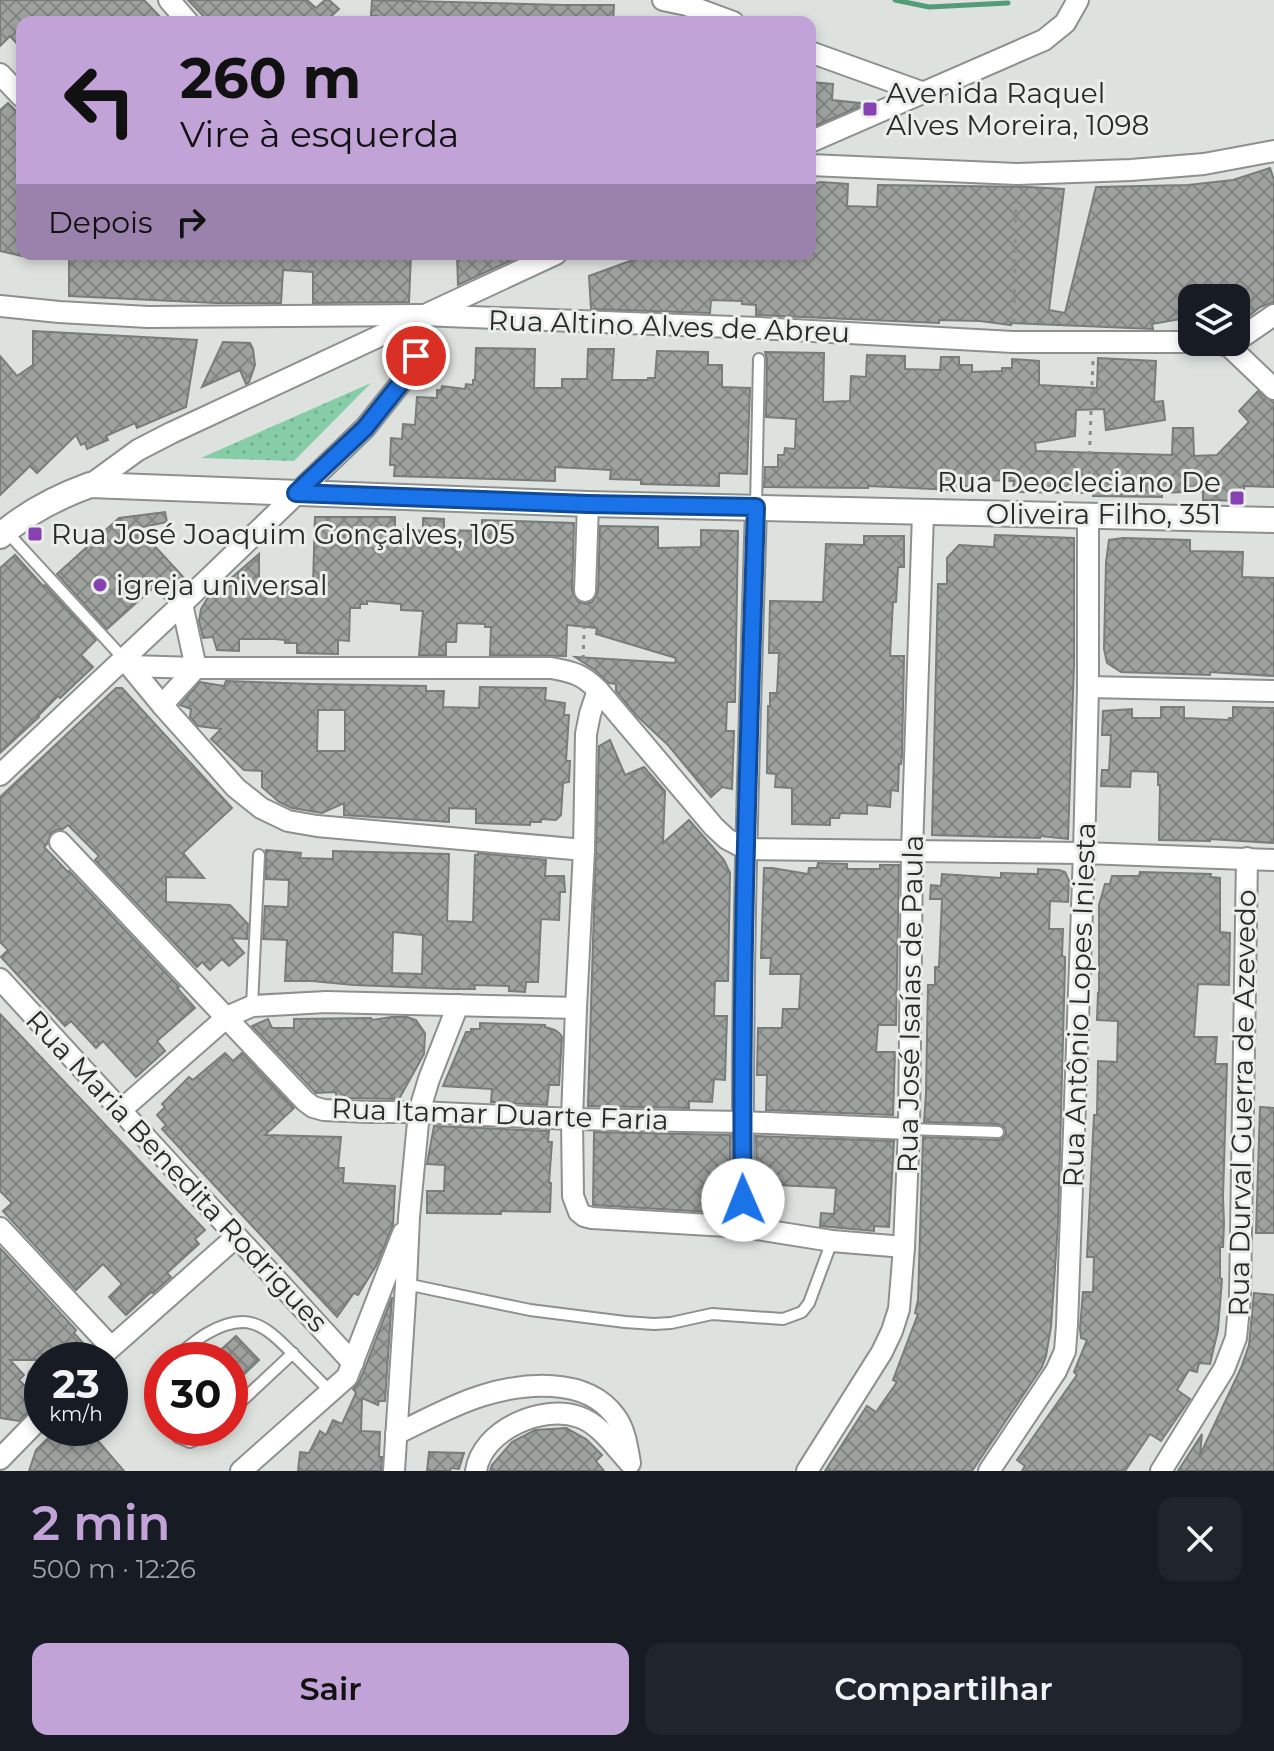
<!DOCTYPE html>
<html lang="pt">
<head>
<meta charset="utf-8">
<style>
  :root { --surface:#171b24; --page:#20242c; --text:#f1f3f6; --muted:#9ea1a6; --accent:#c2a3d8 }
  body { margin:0; font-family:Montserrat,sans-serif; background:var(--page); color:var(--text); height:100vh; display:flex; flex-direction:column; font-size:30px; white-space:nowrap }
  * { box-sizing:border-box; margin:0 }
  p { font-size:26px; color:var(--muted) }
  .icon { flex:none; width:44px; height:44px; fill:none; stroke:currentColor; stroke-width:2; stroke-linecap:round; stroke-linejoin:round }
  .map { position:relative; height:1471px; overflow:hidden }
  .details { display:flex; flex-direction:column; background:var(--surface); flex:1 }
  .details>* { flex:none }
  .hud { position:absolute; left:16px; top:16px; width:800px; height:244px; border-radius:16px; box-shadow:0 4px 12px #0003; background:#c2a3d8; color:#111; overflow:hidden }
  .buttons { position:absolute; left:1178px; top:284px; display:grid; gap:16px }
  .buttons a { display:grid; place-items:center; width:72px; height:72px; border-radius:16px; background:var(--surface); box-shadow:0 4px 12px #0003; font-size:40px }
  .speed { position:absolute; left:24px; top:1342px; display:flex; gap:16px; font-size:40px; font-weight:700; text-align:center }
  .speed>* { display:grid; place-content:center; width:104px; height:104px; border-radius:50%; background:var(--surface); box-shadow:0 4px 12px #0003; line-height:1 }
  .speed small { font-size:20px; font-weight:400 }
  .speed .limit { border:12px solid #d22; background:#fff; color:#111 }
  .pin { position:absolute; display:grid; place-items:center; width:68px; height:68px; color:#fff; margin:-34px; border:4px solid #fff; border-radius:50%; box-shadow:0 2px 8px #0007 }
  .me { position:absolute; width:88px; margin:-44px; rotate:359deg; stroke-linejoin:round; filter:drop-shadow(0 0 6px #0008) }
  .turn { display:flex; align-items:center; gap:28px; height:168px; padding:0 32px; font-size:36px }
  .turn .icon { width:104px; height:104px; stroke-width:2.5 }
  .turn b { display:block; font-size:56px; line-height:68px }
  .then { display:flex; align-items:center; height:76px; padding:0 32px; background:#0003; gap:16px; font-size:30px }
  .round { display:grid; place-items:center; flex:none; width:84px; height:84px; border-radius:16px; background:var(--page) }
  .head { display:flex; align-items:center; justify-content:space-between; height:136px; padding:0 32px }
  h1 { font-size:48px; font-weight:600; line-height:60px; color:var(--accent) }
  .button { display:flex; gap:16px; margin-top:auto; padding:16px 32px }
  .button a { flex:1; height:92px; border-radius:16px; background:var(--accent); color:#111; font-size:32px; font-weight:600; line-height:92px; text-align:center }
  .button a+a { background:var(--page); color:var(--text) }
  .map>svg:first-child { display:block }
</style>
</head>
<body>
<div class="map">
<svg width="1274" height="1471" viewBox="0 0 1274 1471">
  <defs>
    <pattern id="park-dots" width="8" height="8" patternUnits="userSpaceOnUse" patternTransform="scale(2)"><rect width="8" height="8" fill="#86cda7"/><path d="M2 2h.1M6 6h.1" fill="none" stroke="#74b090" stroke-width="1.8" stroke-linecap="round"/></pattern>
    <pattern id="building-cross-hatch" width="8" height="8" patternUnits="userSpaceOnUse" patternTransform="scale(2)"><rect width="8" height="8" fill="#9fa3a0"/><path d="M0 0l8 8M0 8l8-8" fill="none" stroke="#828582"/></pattern>
  </defs>
  <rect width="100%" height="100%" fill="#dde2df"/>
  <path fill="url(#park-dots)" d="M371,383L294,461L201,458Z"/>
  <g fill="none" stroke-linecap="round" stroke-linejoin="round">
    <path stroke="#549c77" stroke-width="5" d="M895,0L929,7L1008,3"/>
  </g>
  <g fill="url(#building-cross-hatch)" stroke="#787c7a" stroke-width="2" fill-rule="evenodd">
    <path d="M0,0H144L165,22H22V49L10,36L0,46Z"/>
    <path d="M188,0H307L316,8L325,0H329L339,9L327,20L329,22H209Z"/>
    <path d="M372,0L563,5H614L613,22H376L377,16H371Z"/>
    <path d="M810,82L833,84L832,100L860,103L861,106L810,128Z"/>
    <path d="M8,103L22,117V256L0,251V110Z"/>
    <path d="M1270,168L1274,180V302L1260,307L1249,316L1247,314L1236,318V298H1192V317L1152,324L1153,329L1011,323V325L980,321L939,320V323L756,315V305L742,304V301L711,300L710,313L591,309L589,276L649,254H810V184L821,182L848,184L847,206L877,207L878,185L1028,187L1064,189L1049,310L1065,313L1096,187L1188,185L1233,180Z"/>
    <path d="M69,254H411L409,302L313,303V272L283,270L281,303H216L69,296Z"/>
    <path d="M457,254H525L458,285Z"/>
    <path d="M33,331L197,340L186,407L137,428L135,423L106,436L108,440L87,449L85,443L81,445L76,435L37,473L30,466L0,495V356L17,376L33,365Z"/>
    <path d="M223,342L250,343L253,349L255,365L249,382L246,384L240,370L202,387Z"/>
    <path d="M476,348L535,349L534,388H562V379H587L588,349H614L612,380H648V378H655L657,351L708,352V365H722V387L750,388L747,474L719,473V486L641,484V480L610,479L611,470L555,467V481L394,476L395,465H390L391,438L402,439L403,424L415,425L417,397L437,398V390H441L442,386L465,389L466,384L473,385V380H475Z"/>
    <path d="M765,352L824,353L823,402L850,401L851,376L866,377L867,355L905,356V369L940,370L941,357H959V365H972V372L1002,371V368H1012V359L1039,361V385L1097,388L1098,358L1156,361L1154,402L1163,401L1165,420L1106,430L1104,409L1076,410L1075,436L1035,443L1036,451L1172,455L1173,428H1193L1194,456L1217,455L1249,422L1239,411L1258,391L1274,403V487L1244,486V501L1203,500V491L1162,493V497L1093,496V493L1013,492L1014,481L982,480V489H976V491L868,486V488L764,487L765,467H778V455H784L785,448L795,449L796,419L766,417L767,359Z"/>
    <path d="M165,512L167,522L138,528L186,580L166,600L154,587L107,629L57,574L119,518Z"/>
    <path d="M315,517H395V529L423,531V518L444,519V530L482,531V520L574,523L572,591L578,602L585,604L592,602L598,592L600,526L658,527V548L701,547V530L738,531L735,702H727L726,731H734L732,789L722,787L711,797L668,745L636,715L616,691V684L609,683L595,670L575,657L675,663L676,658L596,634L597,628L567,625L566,656L490,655L491,627H485V624L457,623L456,642H446V655H419L423,611L401,610V604L367,601V604H360V608H350L349,641L338,640V654L297,653V643H285V640L275,639H239V651L217,650L213,637L203,638L199,621L201,609L207,599L259,554V584H313Z"/>
    <path d="M995,535L1074,538V664L1068,839L1040,836V838L932,835L938,584H947V558L959,545L994,547Z"/>
    <path d="M864,536H904V567H898L896,602H893L890,656H904L902,756L901,764H899L898,791L891,790L890,807L867,805V814L840,813L839,818H830V825L792,824V788L775,787L776,774L767,773L768,706H770V693H777L779,653H769L770,601L823,602L826,544L864,545Z"/>
    <path d="M1123,538L1190,540V551L1243,552L1242,577L1274,578V676L1210,672V675L1121,672L1107,663L1104,649L1106,562L1109,540Z"/>
    <path d="M15,555L44,587L45,585L96,640L81,655L93,667L60,698L58,696L38,716L39,717L0,753V568Z"/>
    <path d="M226,681L313,684L426,686V691H444L443,707L479,708L480,687L546,688L545,700L565,703L564,715H569L566,761H570L569,782L563,783L561,815L556,820L541,819V822H530V825L476,823V809L449,808V822L344,815V803L322,813L292,808L279,802L262,787V771L244,770L211,739L221,729L198,726L190,717L191,709L180,705L200,682L224,686ZM318,710H345V751H317Z"/>
    <path d="M116,688H122L232,808L183,853L204,878L166,877V902L230,905L248,924L247,939L231,938L244,953L229,966L222,959L210,970L202,962L197,967L95,860L99,856L68,825L63,829L56,830L51,833L47,844L44,847L68,872L69,871L179,987L177,988L195,1008L157,1041L165,1051L136,1077L103,1041L96,1048L71,1021L65,1026L1,957L8,950L0,942V797Z"/>
    <path d="M1161,707H1184V718L1229,720V718H1233V707L1274,708V843L1210,839V841L1159,840L1160,785H1158V772L1131,771L1130,787L1101,786L1102,770H1109L1111,735H1102L1103,711L1132,709V718H1161Z"/>
    <path d="M610,740L625,775L644,767L665,791L663,843L689,820L724,860L730,873L728,981H715L714,1016H727L725,1080L714,1079L712,1102L689,1101V1108L588,1106L599,746Z"/>
    <path d="M266,850L301,853L300,858L333,859V851L449,854L447,921L473,922L475,855H478V853L546,860L545,876H564L565,892H560L559,920L541,919L538,982H526L525,992L509,991V986L474,985L475,989H455L354,985L312,981H285L287,940L263,939L265,906L288,907L289,880L266,879ZM393,932L423,935L422,974L392,973Z"/>
    <path d="M818,863L847,864V869H880V865H899L896,1025H878L876,1052H895L893,1115L766,1110L767,1075H757L758,1028H782L783,1009H799L801,974H770L771,958H761L764,868H772L808,874L809,868H817Z"/>
    <path d="M1038,869L1059,870L1065,872L1069,881L1068,902L1050,901L1049,929H1063L1062,956L1065,957V964L1058,1224L1051,1327L1046,1356L1042,1367L972,1471H825L867,1406L876,1412L897,1382L893,1380L918,1314L915,1313L918,1300L923,1137L998,1140L1002,1139L1006,1133L1005,1128L998,1124L924,1122L926,1093L928,985H935V967H939L942,899H930L931,885L941,886L942,874L1001,878V873L1038,874Z"/>
    <path d="M1140,872L1211,874L1210,877L1220,878V932L1230,933L1229,985L1198,984L1194,1037H1217L1215,1064H1227L1223,1197L1224,1223L1223,1247H1220V1278L1222,1279L1218,1330L1210,1364L1199,1363L1197,1372L1189,1370L1177,1390L1190,1399L1161,1441L1150,1434L1125,1471H1022L1025,1466L1017,1460L1077,1375L1074,1372L1087,1340L1081,1338L1080,1328L1083,1292H1093L1094,1257H1087L1094,1115H1097L1098,1061L1117,1062L1118,1021L1097,1020L1098,993H1099V905L1105,884H1110L1112,876H1139Z"/>
    <path d="M0,1014L205,1230L195,1239L199,1244L167,1273L171,1277L153,1293L151,1292L126,1315L109,1297L122,1284L103,1264L76,1290L3,1211L12,1203L0,1191Z"/>
    <path d="M392,1017H407L416,1020L425,1033L424,1054L399,1099L336,1098V1092L316,1093L252,1026L268,1019L272,1028H294V1019L371,1018L372,1020Z"/>
    <path d="M480,1023L545,1025V1027L555,1030L560,1034L562,1037L559,1085H549L547,1105L491,1102L492,1089L443,1086L466,1032H471V1029H480Z"/>
    <path d="M225,1053L233,1061L242,1053L294,1108L265,1135L341,1137L338,1168H344L343,1183L395,1186L393,1225L376,1266L358,1295L354,1293L337,1317L162,1129L166,1125L157,1115L165,1107L162,1104L189,1077L193,1080Z"/>
    <path d="M1260,1107L1274,1108V1233H1256Z"/>
    <path d="M434,1126L549,1131L548,1142H552L549,1183H551L550,1212L501,1211V1214L427,1213V1191H444L445,1165L427,1164Z"/>
    <path d="M594,1132L730,1135V1172L729,1183H728L726,1213L593,1205Z"/>
    <path d="M756,1136L894,1141L889,1227L874,1226V1231L820,1226L821,1213L834,1214L836,1188L757,1184Z"/>
    <path d="M0,1248L76,1330L74,1333L83,1343L69,1360H10L24,1375L19,1380L41,1402L33,1407L19,1421L0,1418Z"/>
    <path d="M1254,1293L1274,1295V1471H1178L1202,1434L1200,1455L1241,1368L1249,1345Z"/>
    <path d="M392,1297L385,1401H379L378,1405L362,1398L361,1431L380,1432L379,1457H382L381,1471H298L300,1452L309,1453L320,1431L326,1435L333,1420L342,1424L356,1393L353,1389L359,1382L365,1368Z"/>
    <path d="M236,1336L259,1360L230,1388V1360H210Z"/>
    <path d="M58,1428H87L124,1471H29L36,1450Z"/>
    <path d="M566,1428L586,1439L602,1455L596,1461L604,1471H490L492,1465L512,1442L535,1430Z"/>
    <path d="M429,1452L464,1453L459,1469L451,1468L450,1471H427Z"/>
  </g>
  <g fill="none" stroke-linecap="round" stroke-linejoin="round">
    <g stroke="#8d908e" stroke-width="14">
      <g id="service">
        <path d="M756,507L759,359"/>
        <path d="M7,532L124,659"/>
        <path d="M252,1006L259,855"/>
        <path d="M909,1129L998,1132"/>
        <path d="M406,1284L530,1310L625,1322L654,1324L671,1323L712,1314L783,1319L802,1312L809,1303L832,1241"/>
        <path d="M172,1360C183,1352 194,1341 206,1334C246,1311 263,1323 292,1353C305,1366 318,1379 331,1392"/>
        <path d="M162,1374L152,1394L162,1416"/>
        <path d="M34,1375L42,1383"/>
        <path d="M230,1412L293,1353"/>
        <path d="M171,1428L178,1437L190,1442L206,1435L213,1428"/>
      </g>
    </g>
    <g stroke="#8d908e" stroke-width="24">
      <g id="minor">
        <path d="M169,0L188,22"/>
        <path d="M663,0L687,5L733,22"/>
        <path d="M810,52L924,93"/>
        <path d="M0,74L22,97"/>
        <path d="M810,142L1044,40L1065,23L1078,0"/>
        <path d="M810,165L1017,174L1131,170L1204,164L1274,151"/>
        <path d="M0,306L59,312L148,317L420,315L759,328L1013,342H1213L1229,346L1274,389"/>
        <path d="M1236,341L1274,315"/>
        <path d="M90,485L138,450L171,433L556,254"/>
        <path d="M585,591L588,504"/>
        <path d="M124,659L162,705L236,788L261,808L288,821L317,826L584,850"/>
        <path d="M130,666L196,668H551C573,672 582,674 598,690L714,827L727,839L746,849L1084,853L1274,860"/>
        <path d="M1088,687L1274,691"/>
        <path d="M598,690L590,714L586,734L584,850L576,1008L572,1119L573,1196L579,1212L584,1216L592,1218L744,1227L832,1241L904,1247"/>
        <path d="M162,705L196,668L182,604"/>
        <path d="M0,775L182,604L365,428L408,374L416,356L420,315"/>
        <path d="M60,842L305,1101L313,1107L324,1110L368,1112H419L572,1119L742,1122L909,1129"/>
        <path d="M0,979L353,1363"/>
        <path d="M121,1110L227,1017L252,1006L326,1002L576,1008"/>
        <path d="M744,1227C740,987 749,747 756,507"/>
        <path d="M0,1228L111,1347"/>
        <path d="M97,1360L236,1237"/>
        <path d="M396,1434C424,1421 452,1405 481,1396C522,1383 586,1376 615,1416C625,1429 627,1446 630,1463"/>
        <path d="M0,1459L42,1416"/>
        <path d="M241,1471L347,1377L403,1233"/>
        <path d="M394,1471L406,1284L409,1217L419,1112L429,1079L458,1005"/>
        <path d="M476,1471C482,1430 542,1404 579,1417C600,1424 615,1447 629,1462"/>
        <path d="M807,1471L882,1352L892,1331L899,1309L904,1247L909,1129L912,851L923,513"/>
        <path d="M989,1471L1056,1371L1065,1351L1067,1325L1084,853L1088,687V517"/>
        <path d="M1161,1471L1224,1369L1236,1338L1240,1297L1247,858"/>
      </g>
    </g>
    <g stroke="#8d908e" stroke-width="28">
      <path id="tertiary" d="M0,536C26,513 57,497 90,485L588,504L1274,520"/>
    </g>
    <g stroke="#888c8a" stroke-width="3" stroke-dasharray="4 6" stroke-linecap="butt">
      <path d="M1014,323L1016,194"/>
      <path d="M1088,495L1093,359"/>
      <path d="M583,659L585,610"/>
    </g>
    <use href="#service" stroke="#fff" stroke-width="10"/>
    <use href="#minor" stroke="#fff" stroke-width="20"/>
    <use href="#tertiary" stroke="#fff" stroke-width="24"/>
  </g>
  <g fill="none" stroke-linecap="round" stroke-linejoin="round">
    <g stroke="#114b97" stroke-width="20">
      <path id="route" d="M416,356L408,374L365,428L296,493L588,504L756,507C749,738 740,969 743,1200"/>
    </g>
    <use href="#route" stroke="#1a73e8" stroke-width="14"/>
  </g>
  <g fill="#8841b3" stroke="#eaefec" stroke-width="3">
    <rect x="862" y="101" width="16" height="16" rx="4"/>
    <rect x="1229" y="490" width="16" height="16" rx="4"/>
    <rect x="27" y="526" width="16" height="16" rx="4"/>
    <circle cx="100" cy="585" r="8"/>
  </g>
  <g text-anchor="middle" stroke-width="6" stroke-linejoin="round" paint-order="stroke">
    <g font-size="28" fill="#282a29" stroke="#eaefec" text-anchor="start">
      <text x="886" y="103">Avenida Raquel<tspan x="886" dy="32">Alves Moreira, 1098</tspan></text>
      <text x="1221" y="492" text-anchor="end">Rua Deocleciano De<tspan x="1221" dy="32">Oliveira Filho, 351</tspan></text>
      <text x="51" y="544">Rua José Joaquim Gonçalves, 105</text>
      <text x="116" y="595">igreja universal</text>
    </g>
    <g font-size="28" fill="#282a29" stroke="#eaefec">
      <text transform="translate(669 326) rotate(2)" y="10">Rua Altino Alves de Abreu</text>
      <text transform="translate(910 1004) rotate(-89)" y="10">Rua José Isaías de Paula</text>
      <text transform="translate(1079 1005) rotate(-88)" y="10">Rua Antônio Lopes Iniesta</text>
      <text transform="translate(1242 1103) rotate(-89)" y="10">Rua Durval Guerra de Azevedo</text>
      <text transform="translate(500 1114) rotate(2)" y="10">Rua Itamar Duarte Faria</text>
      <text transform="translate(177 1171) rotate(47)" y="10">Rua Maria Benedita Rodrigues</text>
    </g>
  </g>
</svg>
<div class="buttons">
<a><svg class="icon" aria-label="layers" viewBox="0 0 24 24"><path d="M12 4l9 5-9 5-9-5zM3 14l9 5 9-5"/></svg></a>
</div>
<div class="speed"><div>23<small>km/h</small></div><div class="limit">30</div></div>
<div class="pin" style="left:416px;top:356px;background:#d93025"><svg class="icon" aria-label="arrive" viewBox="0 0 24 24"><path d="M6 21V4h12l-3 4 3 4H6"/></svg></div>
<svg class="me" style="left:743px;top:1200px" viewBox="-20 -20 40 40"><circle r="19" fill="#fff"/><path d="M0-13L10 11 0 6-10 11z" fill="#1a73e8"/></svg>
<div class="hud">
<div class="turn"><svg class="icon" aria-label="left" viewBox="0 0 24 24"><path d="M17 20v-9H6M10 6l-5 5 5 5"/></svg><div><b>260 m</b>Vire à esquerda</div></div>
<div class="then">Depois<svg class="icon" aria-label="right" viewBox="0 0 24 24"><path d="M7 20v-9h11M14 6l5 5-5 5"/></svg></div>
</div>
</div>
<section class="details">
<div class="head"><div><h1>2 min</h1><p>500 m · 12:26</p></div><a class="round"><svg class="icon" aria-label="close" viewBox="0 0 24 24"><path d="M6 6l12 12M18 6L6 18"/></svg></a></div>
<div class="button"><a>Sair</a><a>Compartilhar</a></div>
</section>
</body>
</html>
